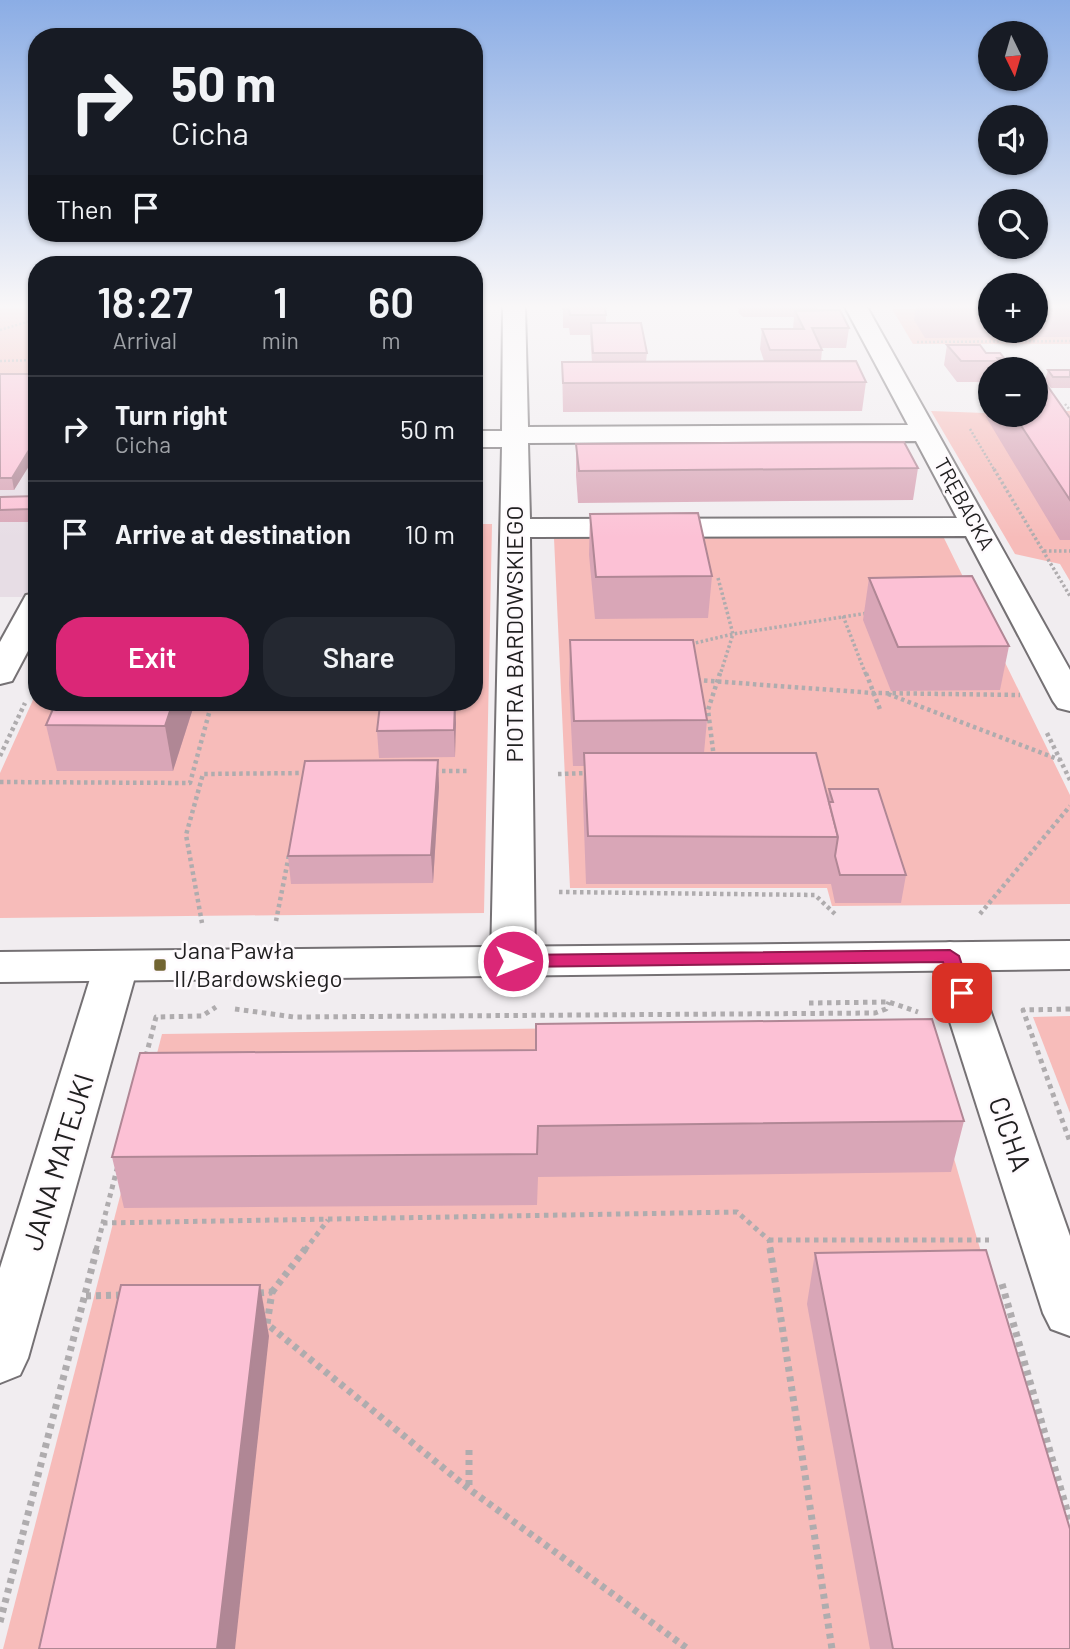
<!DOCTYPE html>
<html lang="en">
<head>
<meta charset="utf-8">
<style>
  :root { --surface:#171b24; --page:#242831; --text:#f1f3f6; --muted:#9ea1a6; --line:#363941; --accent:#db2777 }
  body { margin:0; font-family:Barlow,sans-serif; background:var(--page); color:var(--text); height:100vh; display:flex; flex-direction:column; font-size:26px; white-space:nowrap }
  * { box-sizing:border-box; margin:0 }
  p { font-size:23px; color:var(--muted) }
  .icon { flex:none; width:38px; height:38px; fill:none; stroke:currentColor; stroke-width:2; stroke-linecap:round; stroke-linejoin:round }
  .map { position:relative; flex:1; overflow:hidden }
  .drawer { position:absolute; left:28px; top:256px; width:455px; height:455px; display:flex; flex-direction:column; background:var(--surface); border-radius:28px; box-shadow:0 2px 5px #0004 }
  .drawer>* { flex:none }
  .hud { position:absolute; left:28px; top:28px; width:455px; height:214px; border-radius:28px; box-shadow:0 2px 5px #0004; background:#171b24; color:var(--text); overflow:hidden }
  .needle { width:46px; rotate:175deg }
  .buttons { position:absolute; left:978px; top:21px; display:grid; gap:14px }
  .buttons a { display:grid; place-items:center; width:70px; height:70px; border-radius:50%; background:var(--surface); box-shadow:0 2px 5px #0004; font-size:35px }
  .pin { position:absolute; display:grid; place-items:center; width:60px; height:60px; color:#fff; margin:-30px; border-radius:14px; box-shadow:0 4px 10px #0006 }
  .me { position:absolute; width:77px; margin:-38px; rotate:90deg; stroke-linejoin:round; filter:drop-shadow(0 0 5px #0008) }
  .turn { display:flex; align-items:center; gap:24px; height:147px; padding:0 28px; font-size:32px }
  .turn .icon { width:91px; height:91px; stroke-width:2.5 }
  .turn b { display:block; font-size:49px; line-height:60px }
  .then { display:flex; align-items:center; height:66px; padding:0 28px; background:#0003; gap:14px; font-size:26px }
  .eta { display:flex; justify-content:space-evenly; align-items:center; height:119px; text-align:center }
  .eta b { font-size:42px; font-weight:600; line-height:49px }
  .button { display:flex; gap:14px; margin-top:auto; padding:14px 28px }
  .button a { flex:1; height:80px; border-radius:28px; background:var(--accent); color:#fff; font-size:28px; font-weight:600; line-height:80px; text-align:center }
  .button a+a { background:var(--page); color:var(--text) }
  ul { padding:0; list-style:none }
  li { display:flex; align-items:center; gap:21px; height:105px; padding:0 28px; border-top:2px solid var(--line) }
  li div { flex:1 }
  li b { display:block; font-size:26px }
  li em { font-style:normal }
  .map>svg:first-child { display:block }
</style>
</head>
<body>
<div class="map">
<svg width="1070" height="1649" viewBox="0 0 1070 1649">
  <rect width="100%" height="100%" fill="#f1edf0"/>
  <rect fill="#e7dde5" x="0" y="381" width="37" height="216"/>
  <g fill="#f7bcba">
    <rect x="0" y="307" width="37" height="68"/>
    <path d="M892,309H990V331H1036L1070,309V344H913Z"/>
    <path d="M931,411L1036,415V411H1070V581L1060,564L1015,554Z"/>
    <path d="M474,524H492L484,913L0,918V773L37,691V702H474Z"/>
    <path d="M943,536L1070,795V904L832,906L827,888H570L554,538Z"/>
    <path d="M1070,1016V1113L1033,1017Z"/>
    <path d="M915,1023L1070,1561V1649H3L162,1034Z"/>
  </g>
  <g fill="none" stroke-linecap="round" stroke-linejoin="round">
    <g stroke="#757174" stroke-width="4">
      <g id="minor">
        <path d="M503,307H525L528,427L908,425L845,307H867L1070,670V711L1058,708L1053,701L966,536L530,537L535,961L528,971L513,975L498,971L491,961L502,447H474V431H502ZM916,441L957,518L530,519L528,443Z"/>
        <path d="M37,593V634L12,681L0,684V642L26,595Z"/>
        <path d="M950,942L965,946L971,956L1070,1236V1336L1051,1329L1043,1313L929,956L935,946Z"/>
        <path d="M116,951L131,956L138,966L28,1358L20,1375L0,1383V1268L94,966L101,956Z"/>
      </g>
    </g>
    <g stroke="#757174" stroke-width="4">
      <path id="tertiary" d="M1070,941V969L0,982V952Z"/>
    </g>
    <g stroke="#afacae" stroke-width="2.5" stroke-dasharray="2 2" stroke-linecap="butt">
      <path d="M0,330L37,319"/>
      <path d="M917,342L1070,341"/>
      <path d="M0,361L37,360"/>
      <path d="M1065,404L1070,410"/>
      <path d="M970,429L995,471"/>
    </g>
    <g stroke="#afacae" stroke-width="3.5" stroke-dasharray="2.5 2.5" stroke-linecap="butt">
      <path d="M994,469L1070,596"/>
      <path d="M1044,551H1070"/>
      <path d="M30,566L37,554"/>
      <path d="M718,578L733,634L720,675"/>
      <path d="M843,616L866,675"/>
      <path d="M691,644L733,634L868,613"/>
    </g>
    <g stroke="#afacae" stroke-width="4.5" stroke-dasharray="3.5 3.5" stroke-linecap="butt">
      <path d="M866,673L881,712"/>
      <path d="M697,680L873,693L1020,695"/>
      <path d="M888,694L1060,760"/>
      <path d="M1047,733L1070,780"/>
      <path d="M0,756L25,703"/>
      <path d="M714,758L708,710L720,673"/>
      <path d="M435,771H468"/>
      <path d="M558,774L588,773"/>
      <path d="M0,782L190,783L212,702"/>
      <path d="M559,892L815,895L836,915"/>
      <path d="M980,914L1070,806"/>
      <path d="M276,921L289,855"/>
      <path d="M202,923L186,835L203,774L307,773"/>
    </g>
    <g stroke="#afacae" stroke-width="5" stroke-dasharray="4.5 4.5" stroke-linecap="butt">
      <path d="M809,1003L889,1002L918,1012"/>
      <path d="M235,1009L294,1017L875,1013L886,1009L889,1002"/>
      <path d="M1070,1009L1023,1010L1070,1142"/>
      <path d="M146,1056L156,1017L202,1016L216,1007"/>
      <path d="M103,1223L737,1212L769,1240L771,1250"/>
      <path d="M769,1240H989"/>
      <path d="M96,1250L117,1169"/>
      <path d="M305,1250L328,1220"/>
    </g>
    <g stroke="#afacae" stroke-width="7" stroke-dasharray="5 5" stroke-linecap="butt">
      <path d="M770,1248L832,1649"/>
      <path d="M1002,1284L1070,1521"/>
      <path d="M272,1292L306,1248"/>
      <path d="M259,1293L272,1292L267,1324L469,1489L688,1649"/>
      <path d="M86,1296L124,1295"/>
      <path d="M469,1450V1488"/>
      <path d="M0,1622L97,1248"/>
    </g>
    <use href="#minor" fill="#fff" fill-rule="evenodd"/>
    <use href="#tertiary" fill="#fff" fill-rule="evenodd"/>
  </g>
  <g fill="#d9a6b7">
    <path d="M563,307L606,315V323L647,353L646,362L764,361L760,349L762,329H793L794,317H743L738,312L739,307H818V311L849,328L846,348H821L822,350L821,361L866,382L862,411L563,412L562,362H592L590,335H570L569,328H563Z"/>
    <path d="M916,307H990V331H1036V307H1070V337L925,338L914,320Z"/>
    <path d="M947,345L1004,358L1002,369H990V382H957L944,365Z"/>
    <path d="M1048,370H1070V388H1051L1045,381Z"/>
    <path d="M0,374H37V453L14,490H0Z"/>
    <path d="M990,394V415H1036L1070,418V540H1060L986,417Z"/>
    <path d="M576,444L918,468L913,500L578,503L576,475Z"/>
    <path d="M37,496V514L33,522H0V497Z"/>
    <path d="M590,514L712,576L708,618L595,619L589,555Z"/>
    <path d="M869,578L1009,646L1000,690L891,691L863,620Z"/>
    <path d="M570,640L707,720L704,753L828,798L829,789L906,875L901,903H835L831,884H586L583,800L584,766H573L569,684Z"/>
    <path d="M195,702L173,771H57L46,725Z"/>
    <path d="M455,702V757L379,758L377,731L415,705Z"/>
    <path d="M438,760L439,787L433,883L291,884L288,856Z"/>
    <path d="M536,1024L964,1121L951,1172L538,1177L537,1205L124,1208L112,1157L536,1050Z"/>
    <path d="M815,1253L1070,1649H870L807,1304Z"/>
  </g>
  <g fill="#b08795">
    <path d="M37,437V453L14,490L12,478Z"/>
    <path d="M37,497V514L33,522L30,509Z"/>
    <path d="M173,702H195L173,771L165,726Z"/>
    <path d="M455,702L456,723L455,757L454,730Z"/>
    <path d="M438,760L439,787L433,883L431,855Z"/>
    <path d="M260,1285L269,1336L235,1649H217Z"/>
  </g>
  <g fill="#fcc1d5" stroke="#b08795" stroke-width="2">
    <path d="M563,307H605L606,315H570L569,309H563Z"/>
    <path d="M840,310L849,328H812L822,350H770L762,329H804L795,311Z"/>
    <path d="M591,323H641L647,353H593Z"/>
    <path d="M947,345H980L986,353H1000L1004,358H997L999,361H961Z"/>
    <path d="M856,361L866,382L563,383L562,362Z"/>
    <path d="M1048,370H1070V377H1053Z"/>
    <path d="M0,374H37V437L12,478H0Z"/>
    <path d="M1036,381H1044L1070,418V500L1014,415H1036Z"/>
    <path d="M904,442L918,468L579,471L576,444Z"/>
    <path d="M37,496L30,509L0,510V497Z"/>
    <path d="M698,513L712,576L596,577L590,514Z"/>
    <path d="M972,576L1009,646L898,647L869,578Z"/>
    <path d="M570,640H693L707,720L574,721Z"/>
    <path d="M56,702H173L165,726L46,725Z"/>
    <path d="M415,702H455L454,730L377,731L380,705H415Z"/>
    <path d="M584,753H816L838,837L588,836Z"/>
    <path d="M438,760L431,855L288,856L305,761Z"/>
    <path d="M829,789H878L906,875H840L835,856L838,837L829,802H833Z"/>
    <path d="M932,1019L964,1121L538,1126L537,1154L112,1157L140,1053L536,1050V1024Z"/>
    <path d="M986,1250L1070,1529V1649H893L815,1253Z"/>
    <path d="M121,1285H260L217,1649H39Z"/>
  </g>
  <linearGradient id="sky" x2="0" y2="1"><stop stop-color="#8bade5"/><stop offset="0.57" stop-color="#f9f7f8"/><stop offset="1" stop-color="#f9f7f8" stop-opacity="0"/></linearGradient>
  <rect width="1070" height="538" fill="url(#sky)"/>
  <path fill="#db2777" stroke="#8e194d" stroke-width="2" d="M950,950L959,956L971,993L969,997H956L943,962L513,967L504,961L513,955Z"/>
  <rect fill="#716431" stroke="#fefafd" stroke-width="2.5" x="153" y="958" width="14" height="14" rx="3.5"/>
  <g text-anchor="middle" stroke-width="5" stroke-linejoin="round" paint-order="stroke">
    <g font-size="21" fill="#212021" stroke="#fefafd">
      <text transform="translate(964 504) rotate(61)" y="7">TRĘBACKA</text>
    </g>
    <g font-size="24" fill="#212021" stroke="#fefafd">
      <text transform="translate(515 634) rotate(-90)" y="8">PIOTRA BARDOWSKIEGO</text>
    </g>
    <g font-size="24" fill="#212021" stroke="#fefafd" text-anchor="start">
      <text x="174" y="959">Jana Pawła<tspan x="174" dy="28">II/Bardowskiego</tspan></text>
    </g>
    <g font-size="28" fill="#212021" stroke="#fefafd">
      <text transform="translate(1010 1134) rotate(71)" y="10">CICHA</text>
      <text transform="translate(58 1162) rotate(-73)" y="10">JANA MATEJKI</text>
    </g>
  </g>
</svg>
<div class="buttons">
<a><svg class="needle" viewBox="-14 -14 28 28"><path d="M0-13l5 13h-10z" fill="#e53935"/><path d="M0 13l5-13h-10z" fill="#9ea1a6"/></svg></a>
<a><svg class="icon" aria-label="sound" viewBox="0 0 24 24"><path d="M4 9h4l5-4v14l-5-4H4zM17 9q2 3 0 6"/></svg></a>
<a><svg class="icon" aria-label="search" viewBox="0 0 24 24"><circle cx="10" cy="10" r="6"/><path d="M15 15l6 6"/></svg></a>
<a>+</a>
<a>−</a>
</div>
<div class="pin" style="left:962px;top:993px;background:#d93025"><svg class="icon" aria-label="arrive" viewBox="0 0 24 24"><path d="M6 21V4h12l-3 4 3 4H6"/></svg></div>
<svg class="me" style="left:513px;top:961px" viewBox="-20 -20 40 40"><circle r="17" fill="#db2777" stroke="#fff" stroke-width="3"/><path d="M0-11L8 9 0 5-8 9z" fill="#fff"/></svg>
<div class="hud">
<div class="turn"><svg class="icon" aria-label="right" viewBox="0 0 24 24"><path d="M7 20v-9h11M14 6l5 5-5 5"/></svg><div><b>50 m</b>Cicha</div></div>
<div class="then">Then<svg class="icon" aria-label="arrive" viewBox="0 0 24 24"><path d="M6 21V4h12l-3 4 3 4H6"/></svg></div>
</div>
<section class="drawer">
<div class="eta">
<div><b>18:27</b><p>Arrival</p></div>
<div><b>1</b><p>min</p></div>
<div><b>60</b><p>m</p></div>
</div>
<ul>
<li><svg class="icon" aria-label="right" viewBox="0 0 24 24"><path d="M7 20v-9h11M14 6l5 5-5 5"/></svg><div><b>Turn right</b><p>Cicha</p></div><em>50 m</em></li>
<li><svg class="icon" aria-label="arrive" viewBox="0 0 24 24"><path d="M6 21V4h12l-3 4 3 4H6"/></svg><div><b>Arrive at destination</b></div><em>10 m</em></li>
</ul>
<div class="button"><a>Exit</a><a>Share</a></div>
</section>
</div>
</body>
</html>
